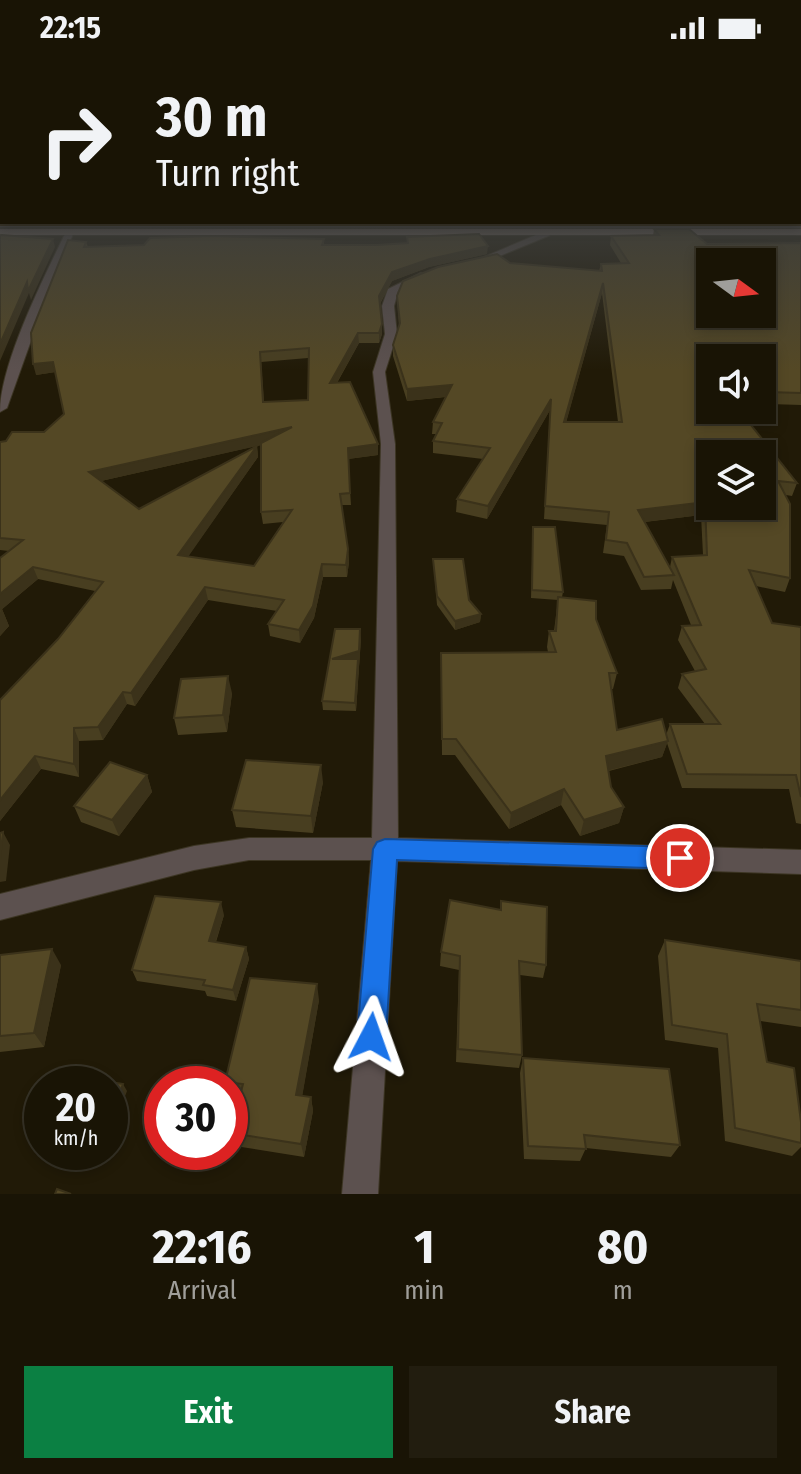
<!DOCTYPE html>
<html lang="en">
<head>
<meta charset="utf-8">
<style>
  :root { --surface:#191405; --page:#221d0f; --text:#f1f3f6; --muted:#9f9e9a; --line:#373327; --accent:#0b8043 }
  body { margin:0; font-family:"Fira Sans Condensed",sans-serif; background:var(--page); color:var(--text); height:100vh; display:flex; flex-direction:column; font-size:30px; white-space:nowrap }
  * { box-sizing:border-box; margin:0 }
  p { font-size:26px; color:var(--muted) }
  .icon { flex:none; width:44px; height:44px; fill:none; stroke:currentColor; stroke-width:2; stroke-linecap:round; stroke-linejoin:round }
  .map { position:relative; height:1138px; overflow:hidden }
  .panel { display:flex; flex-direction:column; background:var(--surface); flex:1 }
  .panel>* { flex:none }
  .guide { position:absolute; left:0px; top:0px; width:802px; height:168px; box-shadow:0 4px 12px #0003,0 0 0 2px var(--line); background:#191405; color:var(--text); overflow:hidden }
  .needle { width:52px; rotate:105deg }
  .tools { position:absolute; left:696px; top:192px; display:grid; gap:16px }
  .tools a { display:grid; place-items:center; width:80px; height:80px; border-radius:0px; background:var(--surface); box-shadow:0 4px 12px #0003,0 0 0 2px var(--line); font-size:40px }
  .speed { position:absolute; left:24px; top:1010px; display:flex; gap:16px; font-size:40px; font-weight:700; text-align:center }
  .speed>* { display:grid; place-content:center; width:104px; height:104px; border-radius:50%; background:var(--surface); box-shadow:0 4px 12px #0003,0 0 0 2px var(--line); line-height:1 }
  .speed small { font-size:20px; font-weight:400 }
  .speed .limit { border:12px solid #d22; background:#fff; color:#111 }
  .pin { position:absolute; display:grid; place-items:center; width:68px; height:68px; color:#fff; margin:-34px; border:4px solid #fff; border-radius:50%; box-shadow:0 2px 8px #0007 }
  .me { position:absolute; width:88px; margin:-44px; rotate:4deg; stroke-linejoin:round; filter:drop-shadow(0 0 6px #0008) }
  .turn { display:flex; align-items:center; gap:28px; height:168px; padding:0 24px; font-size:36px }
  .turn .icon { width:104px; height:104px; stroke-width:2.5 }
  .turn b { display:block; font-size:56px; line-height:68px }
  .eta { display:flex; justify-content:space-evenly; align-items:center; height:136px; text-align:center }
  .eta b { font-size:48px; font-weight:700; line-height:56px }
  .cta { display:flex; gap:16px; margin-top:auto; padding:16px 24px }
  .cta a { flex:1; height:92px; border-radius:0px; background:var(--accent); color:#fff; font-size:32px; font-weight:700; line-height:92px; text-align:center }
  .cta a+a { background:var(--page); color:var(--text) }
  .status { display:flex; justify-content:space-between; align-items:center; height:56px; padding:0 40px; background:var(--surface); direction:ltr }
  .status svg { height:22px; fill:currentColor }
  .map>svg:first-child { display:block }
</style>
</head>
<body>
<div class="status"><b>22:15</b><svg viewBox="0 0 49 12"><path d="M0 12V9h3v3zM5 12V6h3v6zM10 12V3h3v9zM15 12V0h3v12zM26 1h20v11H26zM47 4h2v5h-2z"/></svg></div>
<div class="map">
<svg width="801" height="1138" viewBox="0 0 801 1138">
  <rect width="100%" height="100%" fill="#211a07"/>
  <path fill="#2b2208" d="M0,155L2,166H800L801,155V173L0,172Z"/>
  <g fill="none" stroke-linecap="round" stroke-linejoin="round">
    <g stroke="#3c3523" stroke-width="2">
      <g id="minor">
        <path d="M0,165L801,166V172L0,171Z"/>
        <path d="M70,173L74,176L53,223L7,352L0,356C0,308 44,221 66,176Z"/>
        <path d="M550,173L553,178L478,209L470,207Z"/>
        <path d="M421,217L430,219L398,235L394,250L397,278L385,316L395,388L398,782L801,794V818L397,805L378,1138H342L371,804H249L194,814L0,864V838L194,790L249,782H372L381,388L373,316L385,278L382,250L388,233Z"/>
      </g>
    </g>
    <g stroke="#3c3523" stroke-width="2">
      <rect id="major" x="0" y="173" width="801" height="6"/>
    </g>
    <use href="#minor" fill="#5c514f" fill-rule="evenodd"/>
    <use href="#major" fill="#9e8783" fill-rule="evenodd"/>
  </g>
  <g fill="#483e20" fill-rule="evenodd">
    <path d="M654,173L707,188L801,187V349L769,348L770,351L766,363L744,360L797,427L792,440L786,439L790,522L785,536L756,530L772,567L801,571V768L796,767L789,733L682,732L667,687L662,701L609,715L611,731L624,751L619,767L580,780L561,749L509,773L455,699H442L441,597L548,596L547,591L549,575H554L558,544L531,542L533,471L563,536L562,541L596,563L617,617L613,633H611L617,674L666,679L670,668H705L678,632L682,618L695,615L678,584L682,570L691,569L673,524L671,533L641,534L624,500L603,497L607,469L544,463L550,354L487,463L456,456L457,443L483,403L433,397V385L437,378H432L433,366L446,341L407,345L393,300V289L399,270L397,240L510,207L599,215L601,208L621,207L610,189L611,180H653ZM602,237L618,366H566ZM762,302V354H710ZM701,459L703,499L672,501L670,511L645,466Z"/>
    <path d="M324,183V189L487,198L429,211L392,225L380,248L382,278L379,287H359L337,327L378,399L348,403L351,449H342L348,493L349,506L347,521H323L314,562L300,587L270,580L268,568L277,555L208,544L135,650L127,648L103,684L79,685V721L41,713L0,765V644L58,583L95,535L38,523L2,553L9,570L0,580V502L9,495L0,494V386L44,376L64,358L55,316L36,319L86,186L88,191ZM308,302V344L264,346L261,306ZM261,389V456L263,468L283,466L254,510L188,500L258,401L257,390ZM256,390L139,453L101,425Z"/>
    <path d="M433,503L481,558L480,566L455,574L437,549Z"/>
    <path d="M361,582L356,655L323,654L322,645Z"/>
    <path d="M232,637L227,676L178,679L174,662Z"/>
    <path d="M147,719L152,736L119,780L81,766L74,750Z"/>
    <path d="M323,726L313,777L236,771L232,754Z"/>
    <path d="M501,845L546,909L543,922L520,919L522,999L519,1012L456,1006L459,914L440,910L441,896L500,854Z"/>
    <path d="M224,859L216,886L246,891L249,903L236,945L207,940L205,935L137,925L132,914Z"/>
    <path d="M665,884L801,905V971L760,965L767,1006L801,1066V1091L792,1100L725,1085L718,992L665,984L658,900Z"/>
    <path d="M0,899L61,909L44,991L0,996Z"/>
    <path d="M319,944L302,1040L311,1041L313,1055L304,1101L235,1090L230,1077L240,1041L230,1040V1028H226L225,1026Z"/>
    <path d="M523,1002L680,1089L671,1101L586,1092L580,1105L524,1103L520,1017Z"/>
  </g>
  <g fill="#3b321a">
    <path d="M53,183L55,191L31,244L29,237L0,305V288L27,226Z"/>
    <path d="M488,190L487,198L429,211L392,225L379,249V240L392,216L430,203Z"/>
    <path d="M603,227L602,237L563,378L564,366Z"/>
    <path d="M382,268V278L379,287V277Z"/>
    <path d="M358,277L359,287L331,337L330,327Z"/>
    <path d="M53,306L56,316L36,319L33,308Z"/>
    <path d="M452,329V340L407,345V333Z"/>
    <path d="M551,343L550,354L487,463L488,450Z"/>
    <path d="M292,371L293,382L257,390L258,401L181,511L178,499L257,390L92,427L89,416Z"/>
    <path d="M378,388V399L348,403V392Z"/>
    <path d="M705,446L701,459L635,467L638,454Z"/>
    <path d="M348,493L349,506L347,521L346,509Z"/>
    <path d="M322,508L323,521L314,562L300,587L299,574Z"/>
    <path d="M33,511L38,523L0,555V538Z"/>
    <path d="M205,531L208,544L135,650L131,637Z"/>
    <path d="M2,553L9,570L0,580V556Z"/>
    <path d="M481,558L480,566L455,574V565Z"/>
    <path d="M360,573L361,582L356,655L355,647L332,603Z"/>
    <path d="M228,620L232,637L227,676L223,659Z"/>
    <path d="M123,636L127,648L103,684L98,671Z"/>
    <path d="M74,672L79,685V721L74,708Z"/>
    <path d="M668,685L662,701L602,716L606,700Z"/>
    <path d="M35,700L41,713L0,765V744Z"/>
    <path d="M321,709L323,726L313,777L311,760Z"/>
    <path d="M147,719L152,736L119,780L112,764Z"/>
    <path d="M564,733L561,749L509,773L511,757Z"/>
    <path d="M624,751L619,767L580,780L584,764Z"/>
    <path d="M3,776L10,789L6,825L0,826V803Z"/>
    <path d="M221,846L224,859L212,897L209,885Z"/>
    <path d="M246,891L249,903L236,945L233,934Z"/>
    <path d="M52,893L61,909L44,991L34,977Z"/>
    <path d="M317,928L319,944L300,1053L296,1039Z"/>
    <path d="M123,1028L127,1035L110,1081V1062Z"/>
    <path d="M311,1041L313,1055L304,1101L301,1088Z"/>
  </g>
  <g fill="#544825" stroke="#3b321a" stroke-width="2" fill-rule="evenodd">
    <path d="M654,173H689L707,188L801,187V337L768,336L770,351L762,350V302H710V354H739L797,427L778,425L790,448V522L749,514L772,567L801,571V741L796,719L687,718L670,668H720L682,618L706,613L682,570L701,569L672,501L707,499L705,446L638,454L674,519L644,521L627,487L606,484L609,456L545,450L551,343L488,450L457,443L490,392L433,385L442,367L433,366L452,329L407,333L393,289L400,267L397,240L403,225L438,211L497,198L510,207L602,215L601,208L629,207L611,180L659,179ZM710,206H762V258H710ZM603,227L622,366H564ZM710,398H762V450H710Z"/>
    <path d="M479,178L488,190L430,203L392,216L379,240L382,268L379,277H358L330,327L350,326L378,388L348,392L350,437L340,438L348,493L346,509L322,508L313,550L299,574L268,568L284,544L205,531L131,637L123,636L98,671L74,672V708L35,700L0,744V644L58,583L103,526L33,511L0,538V502L23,484L0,482V386L6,385L12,376H44L64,358L53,306L33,308L31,277L68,184L86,186L84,191L144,189L150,182L211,180L324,183L322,189H377L408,187L407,181ZM309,292L308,344L263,346L260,296ZM292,371L261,387V456L292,454L254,510L178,499L257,390L139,453L89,416Z"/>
    <path d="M1,179L53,183L28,235L27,226L0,288V180Z"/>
    <path d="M533,471H555L563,536L532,534Z"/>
    <path d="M433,503H463L469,544L481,558L455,565L437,540Z"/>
    <path d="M558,541L596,545V563L617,617H609L617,674L662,663L668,685L606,700L611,731L624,751L584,764L564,733L511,757L456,683H442L441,597L556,596L549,575H556Z"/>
    <path d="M335,573H360L359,595L332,603H358L355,647L322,645Z"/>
    <path d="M228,620L223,659L174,662L181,623Z"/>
    <path d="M246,704L321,709L311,760L232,754Z"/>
    <path d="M110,706L147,719L112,764L74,750Z"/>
    <path d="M3,776L0,803V777Z"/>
    <path d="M155,840L221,846L209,885L246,891L233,934L203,929L205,924L132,914Z"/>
    <path d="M450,844L501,854V845L547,851L546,909L519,905L522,999L458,993L460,900L441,896Z"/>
    <path d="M665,884L801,905V954L757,948L767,1006L794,1012L801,1066V1087L735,1072L727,978L672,969Z"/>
    <path d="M52,893L34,977L0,980V899Z"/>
    <path d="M250,922L317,928L296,1039L311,1041L301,1088L230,1077L243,1028L225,1026Z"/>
    <path d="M523,1002L669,1013L680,1089L584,1079L586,1093L528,1090Z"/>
    <path d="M93,1023L123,1028L110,1062V1028H91Z"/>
    <path d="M57,1133L71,1138H55Z"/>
  </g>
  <linearGradient id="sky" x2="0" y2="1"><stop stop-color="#120e04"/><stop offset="0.49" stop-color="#3d3e3c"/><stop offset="1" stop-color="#3d3e3c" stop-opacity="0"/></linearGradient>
  <rect width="801" height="314" fill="url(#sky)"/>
  <path fill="#1a73e8" stroke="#114b97" stroke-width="2" d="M385,783L680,791L689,795L692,802L689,809L680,813L397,804L386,981L381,992L371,996L361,992L357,981L373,793L377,786Z"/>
</svg>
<div class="tools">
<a><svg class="needle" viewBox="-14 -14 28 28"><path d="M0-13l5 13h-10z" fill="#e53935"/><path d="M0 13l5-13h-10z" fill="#9f9e9a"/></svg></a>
<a><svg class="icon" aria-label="sound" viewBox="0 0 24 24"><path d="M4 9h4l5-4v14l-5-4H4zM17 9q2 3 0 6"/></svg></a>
<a><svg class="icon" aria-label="layers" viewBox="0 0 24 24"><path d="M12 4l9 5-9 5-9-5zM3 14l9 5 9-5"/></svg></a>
</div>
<div class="speed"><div>20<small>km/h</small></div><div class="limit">30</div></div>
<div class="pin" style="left:680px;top:802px;background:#d93025"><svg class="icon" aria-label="arrive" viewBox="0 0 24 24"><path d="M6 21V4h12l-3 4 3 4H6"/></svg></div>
<svg class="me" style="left:371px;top:981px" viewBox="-20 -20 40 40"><path d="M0-17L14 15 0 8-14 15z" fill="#1a73e8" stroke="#fff" stroke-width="4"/></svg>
<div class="guide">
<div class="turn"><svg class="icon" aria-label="right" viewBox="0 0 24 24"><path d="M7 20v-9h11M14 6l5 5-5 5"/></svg><div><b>30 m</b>Turn right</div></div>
</div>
</div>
<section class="panel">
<div class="eta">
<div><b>22:16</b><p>Arrival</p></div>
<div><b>1</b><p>min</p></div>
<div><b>80</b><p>m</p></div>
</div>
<div class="cta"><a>Exit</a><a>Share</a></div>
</section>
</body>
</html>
